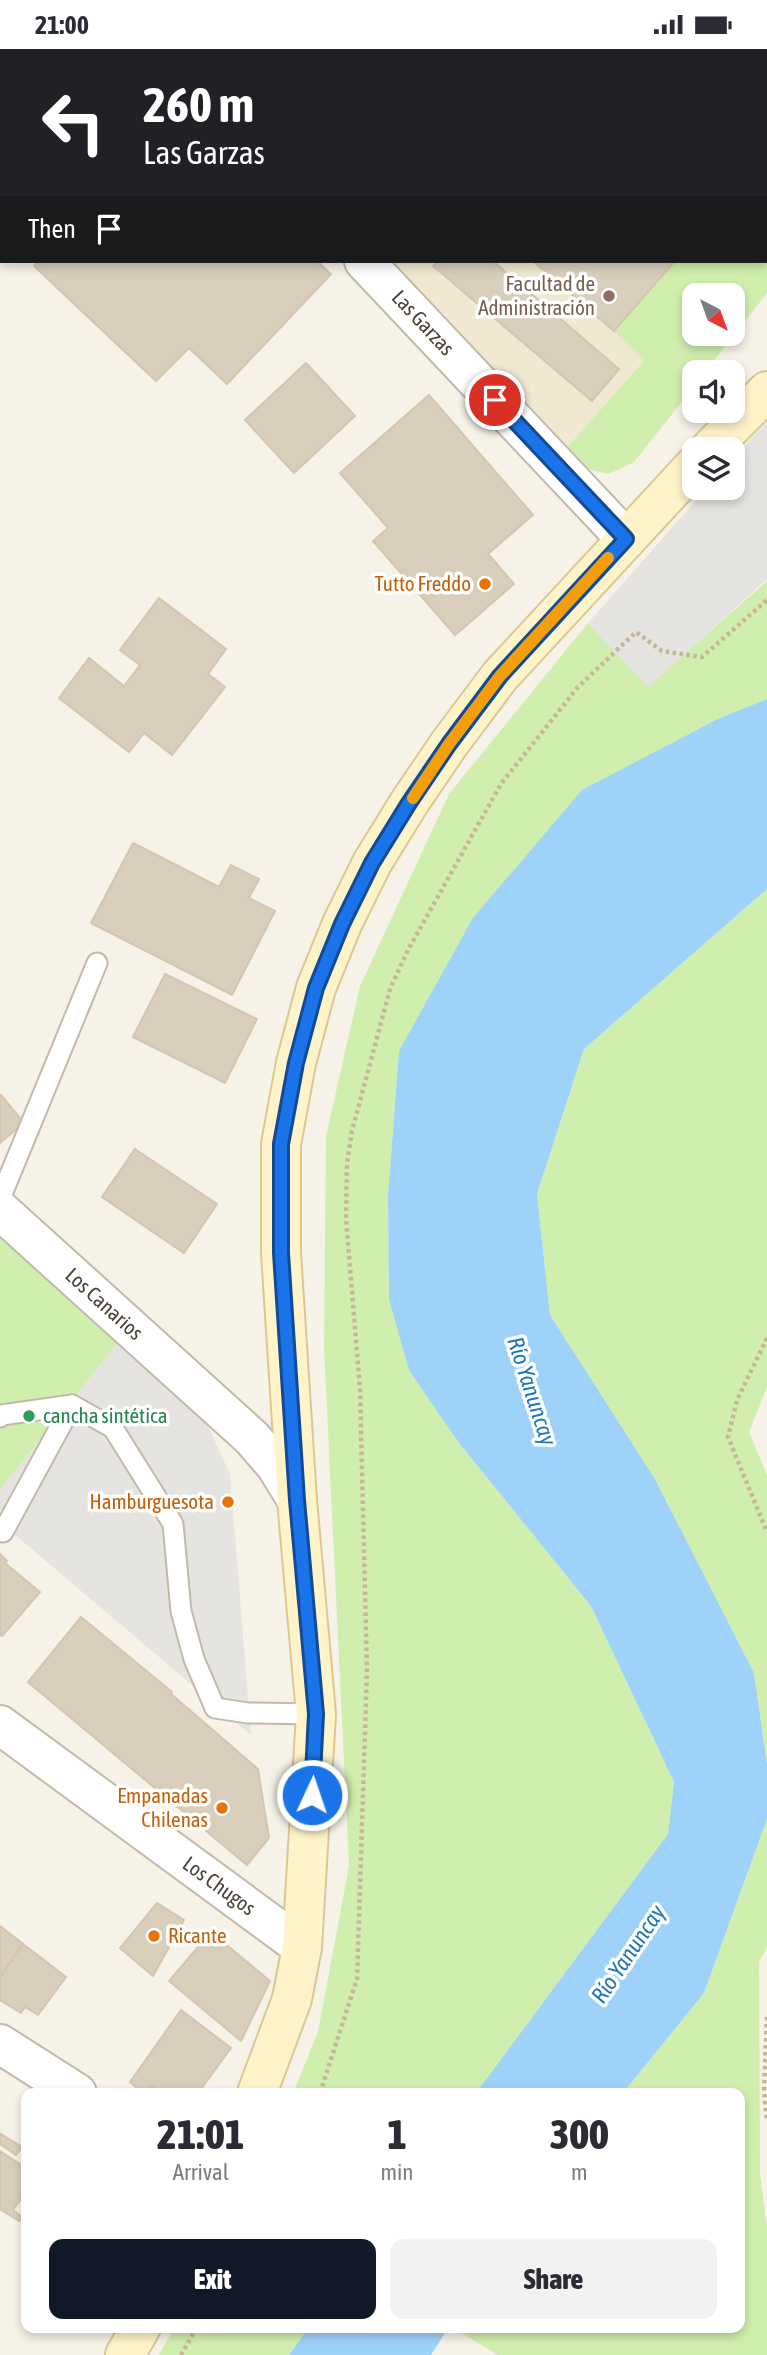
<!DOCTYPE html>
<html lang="en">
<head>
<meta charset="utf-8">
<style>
  :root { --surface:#fff; --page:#f2f2f3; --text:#2b2b33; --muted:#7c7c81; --accent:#111827 }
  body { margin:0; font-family:"Asap Condensed",sans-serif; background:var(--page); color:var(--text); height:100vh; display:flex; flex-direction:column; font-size:26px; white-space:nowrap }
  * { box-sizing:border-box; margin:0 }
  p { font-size:23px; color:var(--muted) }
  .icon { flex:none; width:38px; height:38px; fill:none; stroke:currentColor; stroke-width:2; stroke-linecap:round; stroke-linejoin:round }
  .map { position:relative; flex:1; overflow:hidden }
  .drawer { position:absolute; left:21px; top:2039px; width:724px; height:245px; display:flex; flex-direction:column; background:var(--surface); border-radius:14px; box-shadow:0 4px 10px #0003 }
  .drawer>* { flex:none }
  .top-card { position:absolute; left:0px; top:0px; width:768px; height:214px; box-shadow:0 4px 10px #0003; background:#202124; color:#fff; overflow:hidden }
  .needle { width:46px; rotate:139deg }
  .tools { position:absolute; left:682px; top:234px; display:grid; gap:14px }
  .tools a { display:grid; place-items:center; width:63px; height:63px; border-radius:14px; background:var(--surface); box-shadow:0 4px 10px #0003; font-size:35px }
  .pin { position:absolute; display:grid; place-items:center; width:60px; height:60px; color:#fff; margin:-30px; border:4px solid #fff; border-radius:50%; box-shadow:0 2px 7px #0007 }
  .me { position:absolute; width:77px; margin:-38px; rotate:3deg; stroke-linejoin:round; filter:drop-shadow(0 0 5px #0008) }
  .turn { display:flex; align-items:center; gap:24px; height:147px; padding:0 28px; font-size:32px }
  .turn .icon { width:91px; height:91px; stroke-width:2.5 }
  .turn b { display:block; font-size:49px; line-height:60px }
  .then { display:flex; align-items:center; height:66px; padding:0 28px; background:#0003; gap:14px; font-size:26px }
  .eta { display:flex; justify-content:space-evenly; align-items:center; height:119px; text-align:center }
  .eta b { font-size:42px; font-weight:800; line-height:49px }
  .action { display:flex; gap:14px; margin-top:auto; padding:14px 28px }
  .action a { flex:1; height:80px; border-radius:14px; background:var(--accent); color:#fff; font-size:28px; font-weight:800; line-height:80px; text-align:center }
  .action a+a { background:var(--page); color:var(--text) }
  .status { display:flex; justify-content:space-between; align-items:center; height:49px; padding:0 35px; background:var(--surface); direction:ltr }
  .status svg { height:19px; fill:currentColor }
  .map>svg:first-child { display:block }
</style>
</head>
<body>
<div class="status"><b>21:00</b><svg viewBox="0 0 49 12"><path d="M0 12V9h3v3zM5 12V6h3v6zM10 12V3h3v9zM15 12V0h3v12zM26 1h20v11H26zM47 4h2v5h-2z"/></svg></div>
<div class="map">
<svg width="767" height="2306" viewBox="0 0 767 2306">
  <rect width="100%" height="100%" fill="#f6f2e8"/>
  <path fill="#f0e8d0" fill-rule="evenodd" d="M210,0H767V244L704,324H695V336L634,413L608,425L588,420L565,401L391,212H766V2ZM695,247H733V285H695Z"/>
  <g fill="#d0eead" fill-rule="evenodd">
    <path d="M672,0H767V244L704,324H695V336L634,413L608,425L588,420L565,401L644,312L614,282L675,212H766V2H671ZM695,247H733V285H695Z"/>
    <path d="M767,532V650L718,670L399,1002L388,1147L389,1250L459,1394L591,1557L674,1733L668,1785L476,2044H293L318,1983L349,1817L324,1299L326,1087L360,937L449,745L588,574L648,637Z"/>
    <path d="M767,840V1338L749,1383L767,1426V1715L754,1624L655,1430L550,1266L537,1145L584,1000Z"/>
    <path d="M0,1184L118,1294L0,1441Z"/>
    <path d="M767,1770V1898L759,1913L760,2126L767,2178V2306H498L453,2279L740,2278V2044H623L704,1944Z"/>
    <path d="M174,2279V2278L309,2279L289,2306H159Z"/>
  </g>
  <g fill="#e6e4e0">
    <path d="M767,372V530L648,638L588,574L707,439H733V410Z"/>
    <path d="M118,1294L208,1377L230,1425L251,1686L0,1473V1441Z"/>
  </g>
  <g fill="#9fd2f8">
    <path d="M767,650V840L584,1000L537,1145L550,1266L655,1430L754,1624L767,1715V1770L704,1944L623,2044H476L668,1785L674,1733L591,1557L459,1394L409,1321L389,1250L388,1147L399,1002L473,869L582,741L718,670Z"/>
    <path d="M309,2278H448V2279L431,2306H289Z"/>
  </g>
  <g fill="#d9cebc" stroke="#d4c6ae" stroke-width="2">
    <path d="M3,0H107L105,2Z"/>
    <path d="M284,0H425L282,2Z"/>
    <path d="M425,0H517L519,2H424Z"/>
    <path d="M0,18L2,20L0,94Z"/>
    <path d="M39,212H317L331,225L227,335L189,299L156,332L34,217Z"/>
    <path d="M438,212H493L619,320L592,352L433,217Z"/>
    <path d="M533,212H675L614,282Z"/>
    <path d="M306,314L355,367L294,424L245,371Z"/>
    <path d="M429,346L533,466L488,505L514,535L455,586L373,492L388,479L340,424Z"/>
    <path d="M159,549L226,600L208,625L225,638L172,706L144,684L129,703L59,649L89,609L124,637L140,616L120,601Z"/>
    <path d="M133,794L219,838L231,816L259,830L249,849L275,862L232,946L91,874Z"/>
    <path d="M165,925L257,970L225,1034L133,988Z"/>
    <path d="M1,1046L24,1074L0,1094V1047Z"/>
    <path d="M135,1100L217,1155L184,1204L102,1148Z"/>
    <path d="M0,1505L7,1512L5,1514L40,1543L2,1587L0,1586Z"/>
    <path d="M81,1568L172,1643L171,1645L258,1720L269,1789L247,1816L28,1633Z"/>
    <path d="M157,1854L184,1871L153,1927L120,1899Z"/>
    <path d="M0,1877L23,1895L0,1928Z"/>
    <path d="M211,1883L270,1932L241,1992L169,1932Z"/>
    <path d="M23,1895L66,1928L38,1966L25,1958L21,1964L0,1951V1928Z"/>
    <path d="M181,1961L231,1999L198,2044H159L152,2037L147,2044H143L130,2033Z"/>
    <path d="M1,2085L22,2098L16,2106L0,2095Z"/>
    <path d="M0,2102L26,2119V2143L13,2161L22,2168L19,2172L0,2160Z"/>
  </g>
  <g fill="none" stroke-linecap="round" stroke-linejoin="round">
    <g stroke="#c2baa9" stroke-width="23">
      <g id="lane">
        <path d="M0,1150L97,914"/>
        <path d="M0,1368L2,1366L72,1356L113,1379L173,1475L181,1562L194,1610L215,1659L248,1664L316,1665"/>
        <path d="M3,1483L72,1356"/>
      </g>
    </g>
    <g stroke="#c2baa9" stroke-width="42">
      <g id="street">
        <path d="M167,0L168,2"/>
        <path d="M0,163L2,161"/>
        <path d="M364,212L626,490"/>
        <path d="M0,1161L252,1389L276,1417L297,1451"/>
        <path d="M0,1676L302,1898"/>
        <path d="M0,1995L77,2044"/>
      </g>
    </g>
    <g stroke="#dac893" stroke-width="42">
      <g id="secondary">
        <path d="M709,401L767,342"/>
        <path d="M257,2044L292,1950L302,1898L316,1665L297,1451L281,1204V1095L296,1014L316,939L342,875L372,814L409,754L449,695L500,627L695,416"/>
        <path d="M125,2306L141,2278"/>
      </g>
    </g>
    <g stroke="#c6b699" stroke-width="4.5" stroke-dasharray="3.5 3.5" stroke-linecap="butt">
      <path d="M719,0L721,2"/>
      <path d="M595,2L596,0"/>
      <path d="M766,43L767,44"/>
      <path d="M767,1289L737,1351L728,1388L767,1483"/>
      <path d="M767,1968L764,2041L767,2072"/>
      <path d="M320,2044L357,1930L367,1621L360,1340L346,1169L347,1114L352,1082L390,940L408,901L501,735L578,638L636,583L662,602L702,608L767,551"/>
      <path d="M181,2306L197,2278"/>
    </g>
    <use href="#lane" stroke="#fff" stroke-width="19"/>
    <use href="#street" stroke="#fff" stroke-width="38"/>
    <use href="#secondary" stroke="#fff3c9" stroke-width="38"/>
  </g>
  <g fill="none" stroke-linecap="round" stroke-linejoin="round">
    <g stroke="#114b97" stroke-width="18">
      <path id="route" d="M312,1746L316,1665L297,1451L281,1204V1095L296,1014L316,939L342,875L372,814L409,754L449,695L500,627L626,490L495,351"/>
    </g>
    <use href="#route" stroke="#1a73e8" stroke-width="12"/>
    <path stroke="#f59e0b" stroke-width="12" d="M413,749L449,695L500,627L608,509"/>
  </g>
  <circle fill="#8d6e63" stroke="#fff" stroke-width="2.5" cx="609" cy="247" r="7"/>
  <g fill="#e8710a" stroke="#fff" stroke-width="2.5">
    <circle cx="485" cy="535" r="7"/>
    <circle cx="228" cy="1453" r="7"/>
    <circle cx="222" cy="1759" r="7"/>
    <circle cx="154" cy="1887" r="7"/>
  </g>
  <circle fill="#2e9e5b" stroke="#fff" stroke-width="2.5" cx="29" cy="1367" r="7"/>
  <g text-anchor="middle" stroke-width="7" stroke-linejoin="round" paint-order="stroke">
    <g font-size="21" fill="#785e54" stroke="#fff" text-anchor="end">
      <text x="595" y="242">Facultad de<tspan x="595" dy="24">Administración</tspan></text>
    </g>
    <g font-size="21" fill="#4a4236" stroke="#fff">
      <text transform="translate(423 274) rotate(47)" y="7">Las Garzas</text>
      <text transform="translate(104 1255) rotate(42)" y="7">Los Canarios</text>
      <text transform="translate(219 1837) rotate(36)" y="7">Los Chugos</text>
    </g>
    <g font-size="21" fill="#c56008" stroke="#fff" text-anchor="end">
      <text x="471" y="542">Tutto Freddo</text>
      <text x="214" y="1460">Hamburguesota</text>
      <text x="208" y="1754">Empanadas<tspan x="208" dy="24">Chilenas</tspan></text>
      <text x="168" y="1894" text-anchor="start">Ricante</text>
    </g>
    <g font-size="21" fill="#27864d" stroke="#fff" text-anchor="start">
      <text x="43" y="1374">cancha sintética</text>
    </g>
    <g font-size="23" font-style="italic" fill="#2178b9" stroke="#fff">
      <text transform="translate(532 1342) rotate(72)" y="8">Río Yanuncay</text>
      <text transform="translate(628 1905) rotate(-56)" y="8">Río Yanuncay</text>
    </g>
  </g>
</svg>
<div class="tools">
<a><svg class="needle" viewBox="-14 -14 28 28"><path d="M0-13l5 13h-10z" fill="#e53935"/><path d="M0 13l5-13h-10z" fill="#7c7c81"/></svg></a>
<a><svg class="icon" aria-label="sound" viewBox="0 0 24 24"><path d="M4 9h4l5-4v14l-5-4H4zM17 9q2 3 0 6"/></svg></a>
<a><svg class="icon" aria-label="layers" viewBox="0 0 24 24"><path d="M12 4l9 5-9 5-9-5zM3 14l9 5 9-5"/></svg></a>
</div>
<div class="pin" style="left:495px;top:351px;background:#d93025"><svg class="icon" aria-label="arrive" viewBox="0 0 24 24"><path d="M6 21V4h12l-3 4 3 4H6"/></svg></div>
<svg class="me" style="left:312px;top:1746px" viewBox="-20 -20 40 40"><circle r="17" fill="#1a73e8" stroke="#fff" stroke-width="3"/><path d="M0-11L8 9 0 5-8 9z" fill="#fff"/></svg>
<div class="top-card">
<div class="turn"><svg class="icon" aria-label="left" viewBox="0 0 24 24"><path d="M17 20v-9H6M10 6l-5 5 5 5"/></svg><div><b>260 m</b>Las Garzas</div></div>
<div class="then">Then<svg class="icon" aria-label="arrive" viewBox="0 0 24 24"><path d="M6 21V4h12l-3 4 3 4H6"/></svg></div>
</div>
<section class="drawer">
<div class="eta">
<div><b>21:01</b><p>Arrival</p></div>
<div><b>1</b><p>min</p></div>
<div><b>300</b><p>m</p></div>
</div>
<div class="action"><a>Exit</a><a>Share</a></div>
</section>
</div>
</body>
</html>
